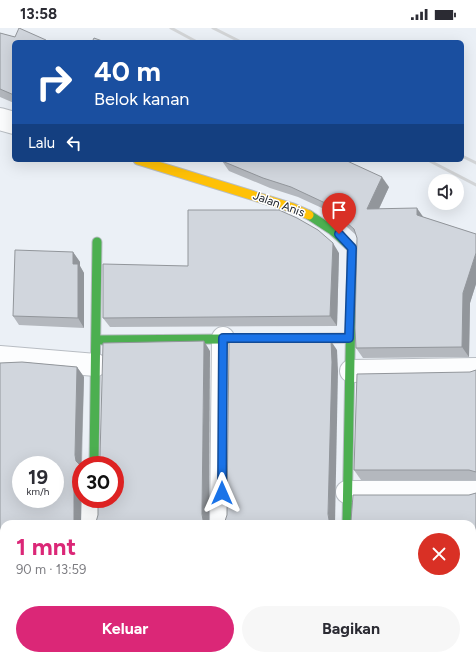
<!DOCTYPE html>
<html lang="id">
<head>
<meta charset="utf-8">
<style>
  :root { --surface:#fff; --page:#f7f7f7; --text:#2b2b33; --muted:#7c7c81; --accent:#db2777 }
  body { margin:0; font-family:Figtree,sans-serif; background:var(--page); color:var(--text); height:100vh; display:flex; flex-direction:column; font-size:15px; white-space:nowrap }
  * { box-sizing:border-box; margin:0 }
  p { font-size:13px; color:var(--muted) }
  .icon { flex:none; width:22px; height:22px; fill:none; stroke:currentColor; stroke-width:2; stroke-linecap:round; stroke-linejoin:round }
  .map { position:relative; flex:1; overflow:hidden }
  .sheet { position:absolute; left:0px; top:492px; width:476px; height:140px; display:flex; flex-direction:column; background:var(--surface); border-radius:12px 12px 0 0; box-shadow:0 4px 16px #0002 }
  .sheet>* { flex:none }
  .banner { position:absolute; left:12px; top:12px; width:452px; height:122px; border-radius:6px; box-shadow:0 4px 16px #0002; background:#1a4fa0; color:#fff; overflow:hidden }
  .fabs { position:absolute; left:428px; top:146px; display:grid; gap:8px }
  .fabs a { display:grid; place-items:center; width:36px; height:36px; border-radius:50%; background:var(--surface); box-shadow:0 4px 16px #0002; font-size:20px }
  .speed { position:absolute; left:12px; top:428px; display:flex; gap:8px; font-size:20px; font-weight:700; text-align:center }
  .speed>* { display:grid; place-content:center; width:52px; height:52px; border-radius:50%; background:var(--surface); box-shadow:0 4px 16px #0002; line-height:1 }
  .speed small { font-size:10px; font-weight:400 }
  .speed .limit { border:6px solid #d22; background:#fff; color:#111 }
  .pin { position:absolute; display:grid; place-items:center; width:34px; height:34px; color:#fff; margin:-41px -17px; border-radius:50% 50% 50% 0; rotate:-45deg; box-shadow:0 0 4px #0007 }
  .pin .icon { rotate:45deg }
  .me { position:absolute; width:44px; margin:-22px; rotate:0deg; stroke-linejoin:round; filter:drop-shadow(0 0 3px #0008) }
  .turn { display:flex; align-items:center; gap:14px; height:84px; padding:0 16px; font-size:18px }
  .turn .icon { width:52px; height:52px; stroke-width:2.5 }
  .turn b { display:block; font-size:28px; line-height:34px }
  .then { display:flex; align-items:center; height:38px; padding:0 16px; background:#0003; gap:8px; font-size:15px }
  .round { display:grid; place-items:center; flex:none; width:42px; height:42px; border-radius:21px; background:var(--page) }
  .headline { display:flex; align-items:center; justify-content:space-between; height:68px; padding:0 16px }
  h1 { font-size:24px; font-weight:700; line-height:30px; color:var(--accent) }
  .cta { display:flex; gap:8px; margin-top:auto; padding:8px 16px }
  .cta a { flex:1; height:46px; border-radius:24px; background:var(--accent); color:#fff; font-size:16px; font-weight:700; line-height:46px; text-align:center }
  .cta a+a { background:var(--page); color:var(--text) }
  .status { display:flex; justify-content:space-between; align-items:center; height:28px; padding:0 20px; background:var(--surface); direction:ltr }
  .status svg { height:11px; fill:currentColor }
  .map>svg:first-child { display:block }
</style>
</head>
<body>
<div class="status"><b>13:58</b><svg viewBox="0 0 49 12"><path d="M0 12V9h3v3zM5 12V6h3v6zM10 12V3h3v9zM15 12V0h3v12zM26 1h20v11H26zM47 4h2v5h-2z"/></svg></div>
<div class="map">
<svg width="476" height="632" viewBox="0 0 476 632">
  <rect width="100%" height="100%" fill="#ebf0f6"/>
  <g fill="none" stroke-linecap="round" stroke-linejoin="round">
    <g stroke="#b8bdc3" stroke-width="24">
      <g id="street">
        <path d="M0,91L14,95"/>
        <path d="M0,329L96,337"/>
        <path d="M351,343L476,341"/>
        <path d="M347,464H476"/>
        <path d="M92,496L93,471"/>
        <path d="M221,496L223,310"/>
        <path d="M472,590H476"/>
        <path d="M89,632L90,628"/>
        <path d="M220,632V628"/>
        <path d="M346,632V628"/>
      </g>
    </g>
    <g stroke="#b8bdc3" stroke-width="11">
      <g id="fast">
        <path d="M309,187L332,202L352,220L347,496"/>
        <path d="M97,312L349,310"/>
        <path d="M94,437L97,214"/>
      </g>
    </g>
    <g stroke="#b8bdc3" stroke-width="11">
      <path id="slow" d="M138,132L293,180L309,187"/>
    </g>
    <use href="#street" stroke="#fcfdfe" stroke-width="22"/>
    <use href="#fast" stroke="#4caf50" stroke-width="9"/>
    <use href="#slow" stroke="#ffc107" stroke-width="9"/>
    <g stroke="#d3d5d7" stroke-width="3">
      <path d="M171,0L197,14"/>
      <path d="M213,0L241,14"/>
      <path d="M462,128L476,135"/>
      <path d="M428,132L476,157"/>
    </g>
  </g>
  <g fill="#b4b8be" fill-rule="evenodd">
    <path d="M0,5L15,9L46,12L47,14H14V75L0,69Z"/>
    <path d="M222,133L389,159L379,181L423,189L476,206V256L470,275L469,329L363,330L356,320L357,210L356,207L338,191L335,186L298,169L270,160L229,143Z"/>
    <path d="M73,224L80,234V238L84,245V300L19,297L13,288Z"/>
    <path d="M339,225L337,298L110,299L103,290L188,238Z"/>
    <path d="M22,334L77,339L84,349L82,437H81V496H4V628H78L77,632H0V335ZM21,437H55V471H21Z"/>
    <path d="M476,342V452H361L354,442L470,344Z"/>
    <path d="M476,465V578H472V496L469,467Z"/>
  </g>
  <g fill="#92969b">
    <path d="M382,149L389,159L374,191L367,181Z"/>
    <path d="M417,180L424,190L417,187Z"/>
    <path d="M333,215L339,225L337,298L330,288Z"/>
    <path d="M73,224L80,234V238L84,245V300L78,290L73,236Z"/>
    <path d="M476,225V256L470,275L469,329L462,319L463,265Z"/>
    <path d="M204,313L210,323L209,496H206L203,492L202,486Z"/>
    <path d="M331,313L337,322L338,343L335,496H332L329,492L328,486Z"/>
    <path d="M77,339L84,349L81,440L76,433L75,427Z"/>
    <path d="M76,455L81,462V496H77L74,492V461Z"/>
    <path d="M72,628H78L77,632H74Z"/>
    <path d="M202,628H208V632H205Z"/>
    <path d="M328,628H334V632H331Z"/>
  </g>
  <g fill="#d1d6dd" stroke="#92969b" fill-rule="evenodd">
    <path d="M19,0L46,12L45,14H14V67L0,61V5L15,9Z"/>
    <path d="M94,10L105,14H92Z"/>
    <path d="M222,132H345L382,149L367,181L417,180V187L476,206V225L463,265L462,319L356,320L355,300L357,210L354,201L331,181H338L291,159L263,150L222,133Z"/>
    <path d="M188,182H279L297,190L318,202L333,215L330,288L103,290V236L188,238Z"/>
    <path d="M15,222L73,224V236H78V290L13,288Z"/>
    <path d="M204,313L202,486L203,492L207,496H93L96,494L98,487V471H115V437H95L98,434L100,428L103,315Z"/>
    <path d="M229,313H331L332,334L328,486L329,492L333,496H222L225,493L227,487Z"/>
    <path d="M22,334L77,339L75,427L76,433L81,438V451L76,455L74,461V492L78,496H4V628H72L74,632H0V335ZM21,437H55V471H21Z"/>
    <path d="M476,342V444L469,442H354L357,346L470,344Z"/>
    <path d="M476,465V570L472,569V496H348L351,493L353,467H469Z"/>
    <path d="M476,591V632H347L350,628H472V592Z"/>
    <path d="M93,628H202L206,632H90L92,631Z"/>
    <path d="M224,628H328L332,632H221L224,629Z"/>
  </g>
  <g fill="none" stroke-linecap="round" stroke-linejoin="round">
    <g stroke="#114b97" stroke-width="10">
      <path id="route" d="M222,465L223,310H349L352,220L339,206"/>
    </g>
    <use href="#route" stroke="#1a73e8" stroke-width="7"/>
  </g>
  <g text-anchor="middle" stroke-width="3" stroke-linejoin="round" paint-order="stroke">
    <g font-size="12" fill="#22282f" stroke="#fff">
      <text transform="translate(279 176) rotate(20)" y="4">Jalan Anis</text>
    </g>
  </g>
</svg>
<div class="fabs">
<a><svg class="icon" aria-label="sound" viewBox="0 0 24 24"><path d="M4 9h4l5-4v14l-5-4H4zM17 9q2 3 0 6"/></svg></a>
</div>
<div class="speed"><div>19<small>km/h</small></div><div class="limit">30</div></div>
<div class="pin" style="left:339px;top:206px;background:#d93025"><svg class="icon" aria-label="arrive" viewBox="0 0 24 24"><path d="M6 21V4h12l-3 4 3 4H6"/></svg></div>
<svg class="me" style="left:222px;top:465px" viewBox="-20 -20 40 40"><path d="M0-17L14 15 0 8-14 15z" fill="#1a73e8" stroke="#fff" stroke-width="4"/></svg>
<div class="banner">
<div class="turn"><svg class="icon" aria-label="right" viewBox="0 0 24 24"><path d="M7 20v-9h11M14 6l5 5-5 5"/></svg><div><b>40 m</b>Belok kanan</div></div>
<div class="then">Lalu<svg class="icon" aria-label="left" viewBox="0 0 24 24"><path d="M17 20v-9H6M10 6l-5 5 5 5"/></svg></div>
</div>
<section class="sheet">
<div class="headline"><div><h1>1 mnt</h1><p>90 m · 13:59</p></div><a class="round" style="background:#d93025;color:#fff"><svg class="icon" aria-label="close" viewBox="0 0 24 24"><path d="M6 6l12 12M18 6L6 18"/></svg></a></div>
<div class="cta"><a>Keluar</a><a>Bagikan</a></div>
</section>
</div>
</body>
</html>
